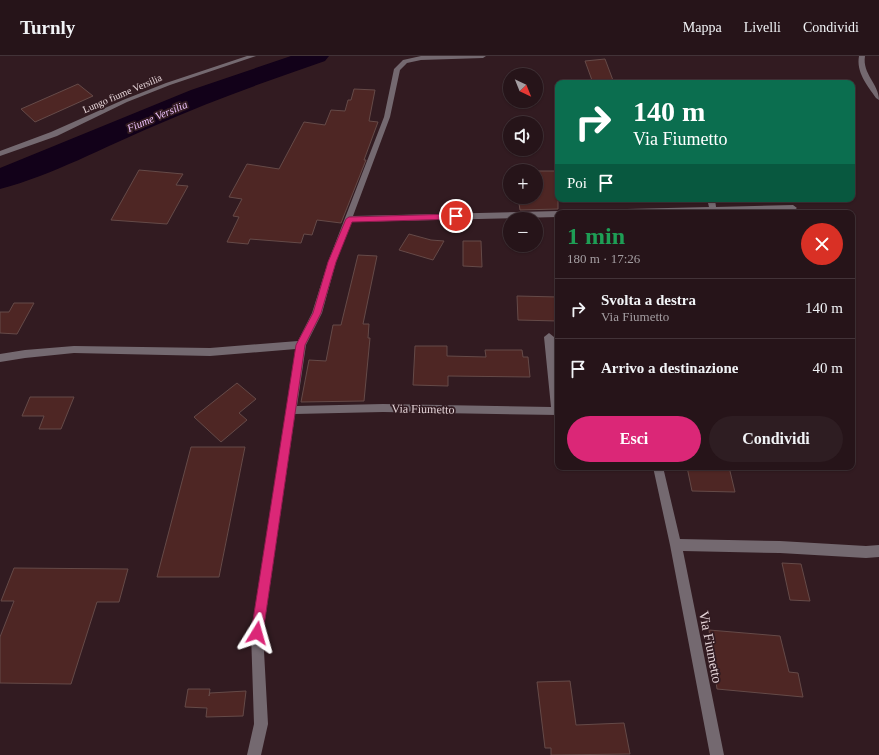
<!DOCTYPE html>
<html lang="it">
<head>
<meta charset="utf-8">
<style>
  :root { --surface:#261419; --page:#2e1d22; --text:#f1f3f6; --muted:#a49ea2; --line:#423338; --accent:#db2777 }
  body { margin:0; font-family:"Times New Roman",serif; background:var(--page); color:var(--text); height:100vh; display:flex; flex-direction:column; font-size:15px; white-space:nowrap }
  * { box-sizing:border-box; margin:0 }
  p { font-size:13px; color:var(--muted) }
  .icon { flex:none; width:22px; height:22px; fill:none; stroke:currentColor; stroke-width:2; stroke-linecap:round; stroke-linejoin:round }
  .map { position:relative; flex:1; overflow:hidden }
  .panel { position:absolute; left:555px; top:154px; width:300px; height:260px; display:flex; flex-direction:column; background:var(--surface); border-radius:8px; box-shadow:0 1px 3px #0004,0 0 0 1px var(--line) }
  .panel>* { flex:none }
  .banner { position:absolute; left:555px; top:24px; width:300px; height:122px; border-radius:8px; box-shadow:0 1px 3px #0004,0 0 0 1px var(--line); background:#0b6e4f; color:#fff; overflow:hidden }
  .needle { width:26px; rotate:137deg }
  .tools { position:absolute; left:503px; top:12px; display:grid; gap:8px }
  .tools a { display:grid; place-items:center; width:40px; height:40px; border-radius:50%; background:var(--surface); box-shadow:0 1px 3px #0004,0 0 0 1px var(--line); font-size:20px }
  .pin { position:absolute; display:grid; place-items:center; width:34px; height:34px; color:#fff; margin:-17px; border:2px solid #fff; border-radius:50%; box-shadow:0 1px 4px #0007 }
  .me { position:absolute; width:44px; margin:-22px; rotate:8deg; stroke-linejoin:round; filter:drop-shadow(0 0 3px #0008) }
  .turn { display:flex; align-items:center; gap:14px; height:84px; padding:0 12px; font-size:18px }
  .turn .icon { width:52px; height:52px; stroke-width:2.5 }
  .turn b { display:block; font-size:28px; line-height:34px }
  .then { display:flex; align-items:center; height:38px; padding:0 12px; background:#0003; gap:8px; font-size:15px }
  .round { display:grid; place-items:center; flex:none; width:42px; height:42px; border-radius:21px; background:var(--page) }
  .headline { display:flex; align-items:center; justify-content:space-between; height:68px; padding:0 12px }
  h1 { font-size:24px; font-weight:800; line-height:30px; color:#1e9e55 }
  .cta { display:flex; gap:8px; margin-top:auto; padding:8px 12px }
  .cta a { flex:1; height:46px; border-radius:24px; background:var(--accent); color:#fff; font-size:16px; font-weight:800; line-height:46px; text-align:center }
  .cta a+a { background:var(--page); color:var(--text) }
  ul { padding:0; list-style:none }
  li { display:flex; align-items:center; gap:12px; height:60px; padding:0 12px; border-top:1px solid var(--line) }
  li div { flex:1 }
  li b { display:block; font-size:15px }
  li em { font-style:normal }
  header { display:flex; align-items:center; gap:24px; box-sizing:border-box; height:56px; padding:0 20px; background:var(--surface); border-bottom:1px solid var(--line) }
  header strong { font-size:19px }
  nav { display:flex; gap:22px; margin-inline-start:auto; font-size:14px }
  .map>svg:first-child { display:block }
</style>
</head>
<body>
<header>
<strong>Turnly</strong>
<nav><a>Mappa</a><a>Livelli</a><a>Condividi</a></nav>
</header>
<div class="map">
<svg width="879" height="699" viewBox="0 0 879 699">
  <rect width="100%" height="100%" fill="#321b21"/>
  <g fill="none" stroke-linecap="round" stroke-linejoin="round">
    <path fill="#120119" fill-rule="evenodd" d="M291,0H329L325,5C267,25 211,45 154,70C104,91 53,119 0,133V112L191,34Z"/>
  </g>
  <g fill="#4e2624" stroke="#654a48">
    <path d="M605,3L614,27H593L585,5Z"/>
    <path d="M78,28L93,40L35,66L21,53Z"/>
    <path d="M354,33L375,34L369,65L378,66L364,104H366L341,167L317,164L312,179L304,178L301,187L250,183L248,188L227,186L239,161L233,160L242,143L229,141L247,108L279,113L304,66L325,69L331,54L345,55L348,44H351Z"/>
    <path d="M139,114L183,118L176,129L188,130L167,168L111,164Z"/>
    <path d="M533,115H558V153L520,154L518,141H536V115Z"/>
    <path d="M409,178L431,184L444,185L433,204L399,194Z"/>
    <path d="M463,185H481L482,211L463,210Z"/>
    <path d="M358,199L377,200L363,268H369L368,282H370L364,345L301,346L309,304L326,305L333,269H341Z"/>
    <path d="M517,240L558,241V265L518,264Z"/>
    <path d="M14,247H34L17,278L0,277V256H9Z"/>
    <path d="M415,290H447V300L486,301L485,294H522L523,301H528L530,321L448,320V330L413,329Z"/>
    <path d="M237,327L256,343L239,357L247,364L221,386L194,361Z"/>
    <path d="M30,341H74L61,373H39L44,360H22Z"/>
    <path d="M191,391H245L219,521H157Z"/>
    <path d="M687,411H729L735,436L692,435Z"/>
    <path d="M782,507L801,508L810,545L790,544Z"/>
    <path d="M14,512L128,513L119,546H97L71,628L0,627V581L14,545H1Z"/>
    <path d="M709,574L780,580L789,616L798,617L803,641L717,633Z"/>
    <path d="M570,625L576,669L624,667L630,698L551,699V692H545L537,626Z"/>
    <path d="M188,633H210L209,640L210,637L246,635L243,660L206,661L207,652L185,651Z"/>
  </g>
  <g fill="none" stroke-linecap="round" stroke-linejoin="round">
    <g fill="#746970" fill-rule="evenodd">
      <path d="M247,0H256L170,29L127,46L57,80L0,100V95L51,76L123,44L166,27Z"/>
      <path d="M421,0H486L483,2L421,4L407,7L400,14L390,61L353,160L558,155L561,157H558V161L351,166L336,206L322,257L306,289L297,350L383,348L551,351L544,281L549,277L554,281L558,325V359L383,356L295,358L263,577L268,668L261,699H247L254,668L251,577L296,293L210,300L74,297L25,302L0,306V298L25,294L74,290L210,292L298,285L312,257L328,206L384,61L394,13L403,4Z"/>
      <path d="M859,0H865C862,18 879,28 879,44L876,42C867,29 856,16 859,0Z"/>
      <path d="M707,143H715L716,151L793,149L797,152L793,155L698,157H582L586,154L709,151Z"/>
      <path d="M653,411H663L680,483L780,485L866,490L879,489V501L866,502L780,497L683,495L724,699H710L670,489Z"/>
    </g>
  </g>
  <path fill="#db2777" stroke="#8e194d" d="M456,158L459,160L456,163L352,166L336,206L321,257L305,289L263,577L261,581L257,582L253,581L251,577L296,289L313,257L328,206L346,163L349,161Z"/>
  <g text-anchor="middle" stroke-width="3.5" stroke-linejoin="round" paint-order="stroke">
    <g font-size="10" fill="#e5d4d8" stroke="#321b21">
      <text transform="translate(122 37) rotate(-23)" y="4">Lungo fiume Versilia</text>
    </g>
    <g font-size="11" font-style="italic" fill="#e9bef8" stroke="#321b21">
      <text transform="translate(157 60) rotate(-23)" y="4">Fiume Versilia</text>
    </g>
    <g font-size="12" fill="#e5d4d8" stroke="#321b21">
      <text transform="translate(423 353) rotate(1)" y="4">Via Fiumetto</text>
    </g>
    <g font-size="14" fill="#e5d4d8" stroke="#321b21">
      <text transform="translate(711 591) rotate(79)" y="5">Via Fiumetto</text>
    </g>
  </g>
</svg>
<div class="tools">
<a><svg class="needle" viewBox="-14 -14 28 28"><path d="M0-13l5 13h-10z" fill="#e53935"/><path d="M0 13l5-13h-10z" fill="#a49ea2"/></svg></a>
<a><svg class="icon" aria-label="sound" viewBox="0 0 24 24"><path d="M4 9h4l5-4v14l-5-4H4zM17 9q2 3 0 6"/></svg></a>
<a>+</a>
<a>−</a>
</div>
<div class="pin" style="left:456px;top:160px;background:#d93025"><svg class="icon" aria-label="arrive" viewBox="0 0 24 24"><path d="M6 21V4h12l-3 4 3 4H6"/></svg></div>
<svg class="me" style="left:257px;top:577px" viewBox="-20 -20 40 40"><path d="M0-17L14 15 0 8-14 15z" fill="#db2777" stroke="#fff" stroke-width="4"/></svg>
<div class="banner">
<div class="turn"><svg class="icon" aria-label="right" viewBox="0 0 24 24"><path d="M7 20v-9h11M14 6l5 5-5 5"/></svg><div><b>140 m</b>Via Fiumetto</div></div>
<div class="then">Poi<svg class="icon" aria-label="arrive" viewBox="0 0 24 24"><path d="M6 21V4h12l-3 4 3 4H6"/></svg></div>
</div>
<section class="panel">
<div class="headline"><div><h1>1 min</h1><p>180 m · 17:26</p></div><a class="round" style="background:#d93025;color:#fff"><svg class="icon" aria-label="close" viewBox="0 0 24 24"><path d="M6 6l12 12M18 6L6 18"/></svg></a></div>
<ul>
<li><svg class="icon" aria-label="right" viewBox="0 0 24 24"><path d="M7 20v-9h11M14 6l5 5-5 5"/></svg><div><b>Svolta a destra</b><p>Via Fiumetto</p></div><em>140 m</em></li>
<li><svg class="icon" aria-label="arrive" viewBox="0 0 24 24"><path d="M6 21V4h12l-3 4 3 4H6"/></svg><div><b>Arrivo a destinazione</b></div><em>40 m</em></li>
</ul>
<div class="cta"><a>Esci</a><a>Condividi</a></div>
</section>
</div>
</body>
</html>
